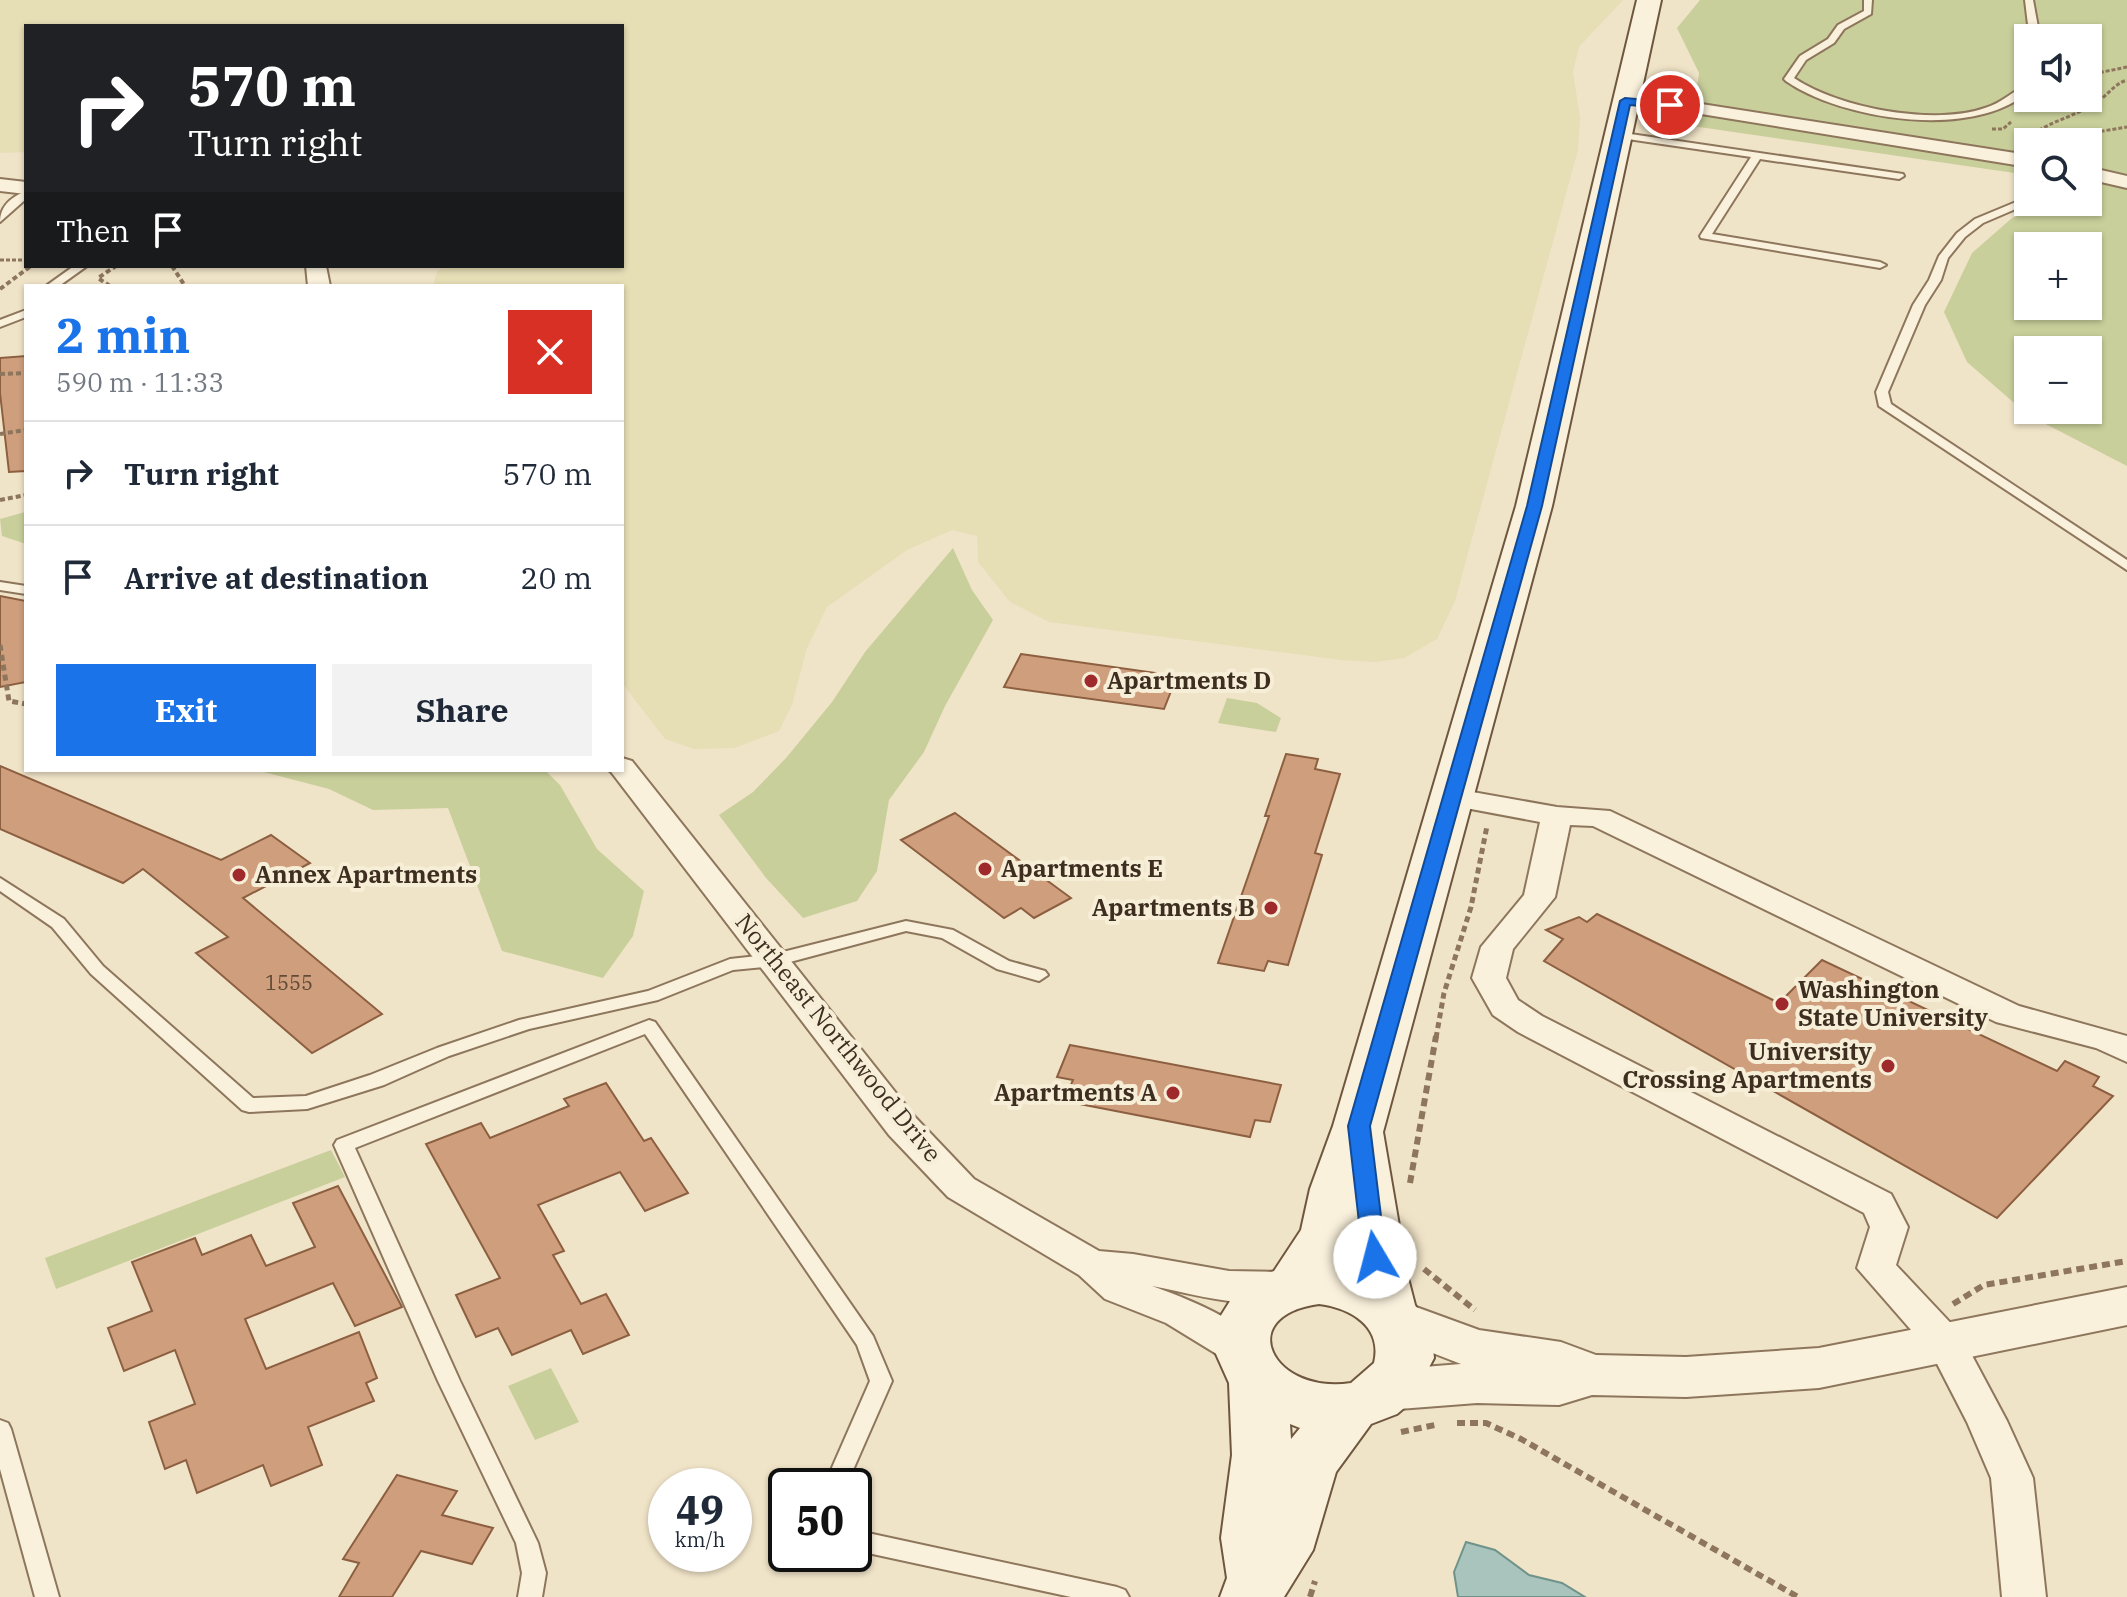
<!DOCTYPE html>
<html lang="en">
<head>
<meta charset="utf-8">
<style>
  :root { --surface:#fff; --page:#f2f2f3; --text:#1f2937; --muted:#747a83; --line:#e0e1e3; --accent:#1a73e8 }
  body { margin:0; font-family:"IBM Plex Serif",serif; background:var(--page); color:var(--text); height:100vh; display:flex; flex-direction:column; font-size:30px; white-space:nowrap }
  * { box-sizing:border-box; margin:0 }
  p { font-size:26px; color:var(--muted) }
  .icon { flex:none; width:44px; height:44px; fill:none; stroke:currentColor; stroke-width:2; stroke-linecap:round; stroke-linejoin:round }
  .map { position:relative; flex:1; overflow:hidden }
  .panel { position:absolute; left:24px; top:284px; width:600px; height:488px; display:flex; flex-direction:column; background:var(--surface); border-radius:0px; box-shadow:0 2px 6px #0004 }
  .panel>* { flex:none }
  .guide { position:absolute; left:24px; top:24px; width:600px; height:244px; border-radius:0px; box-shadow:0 2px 6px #0004; background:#202124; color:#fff; overflow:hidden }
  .buttons { position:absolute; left:2014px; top:24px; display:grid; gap:16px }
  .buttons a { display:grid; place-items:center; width:88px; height:88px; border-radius:0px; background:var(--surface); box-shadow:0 2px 6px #0004; font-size:40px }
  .speed { position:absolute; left:648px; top:1468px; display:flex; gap:16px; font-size:40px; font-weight:700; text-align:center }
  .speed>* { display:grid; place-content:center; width:104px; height:104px; border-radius:50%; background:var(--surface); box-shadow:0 2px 6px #0004; line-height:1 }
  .speed small { font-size:20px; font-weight:400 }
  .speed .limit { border:4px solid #111; border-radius:12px; background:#fff; color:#111 }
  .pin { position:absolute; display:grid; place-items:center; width:68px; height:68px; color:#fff; margin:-34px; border:4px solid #fff; border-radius:50%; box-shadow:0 2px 8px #0007 }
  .me { position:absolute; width:88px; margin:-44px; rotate:352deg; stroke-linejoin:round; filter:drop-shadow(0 0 6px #0008) }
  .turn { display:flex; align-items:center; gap:28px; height:168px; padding:0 32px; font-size:36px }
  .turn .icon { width:104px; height:104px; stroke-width:2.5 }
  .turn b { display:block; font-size:56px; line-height:68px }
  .then { display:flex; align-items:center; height:76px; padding:0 32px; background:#0003; gap:16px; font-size:30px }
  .round { display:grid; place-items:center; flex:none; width:84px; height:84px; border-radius:0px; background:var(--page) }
  .summary { display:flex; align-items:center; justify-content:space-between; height:136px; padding:0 32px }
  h1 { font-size:48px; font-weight:700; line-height:60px; color:var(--accent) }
  .primary-button { display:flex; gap:16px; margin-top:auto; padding:16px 32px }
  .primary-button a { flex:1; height:92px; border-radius:0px; background:var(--accent); color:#fff; font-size:32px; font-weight:700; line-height:92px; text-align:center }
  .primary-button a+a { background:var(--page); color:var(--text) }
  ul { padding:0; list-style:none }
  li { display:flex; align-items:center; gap:24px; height:104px; padding:0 32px; border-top:2px solid var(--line) }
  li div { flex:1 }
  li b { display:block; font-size:30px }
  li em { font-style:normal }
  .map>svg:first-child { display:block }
</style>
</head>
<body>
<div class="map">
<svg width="2127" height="1597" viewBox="0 0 2127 1597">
  <rect width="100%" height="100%" fill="#f0e4c8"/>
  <path fill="#e6deb5" d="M0,0H1623L1579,47L1573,72L1580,118L1578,150L1455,601L1437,639L1404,658L1375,662L1341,660L1049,622L1010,602L978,562L977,536L952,530L907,550L827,607L807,648L792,705L779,731L734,748L694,749L665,739L622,683V286H433L437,272L444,266H622V26H26V152L0,153Z"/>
  <g fill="#c9cf9b" fill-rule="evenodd">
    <path d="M1700,0H2127V466L2028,415L1967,362L1944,312L1972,253L2012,218L2052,202H2088V142H2028V175L1692,126L1699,73L1677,28ZM2028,38H2088V98H2028ZM2028,246H2088V306H2028ZM2028,350H2088V410H2028Z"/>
    <path d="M25,512L26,544L2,536L0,519Z"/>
    <path d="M953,548L972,590L993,620L945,706L924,752L889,800L877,871L857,901L803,918L766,878L719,815L753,792L786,758L832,702L865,652Z"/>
    <path d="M1227,698L1257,703L1281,718L1276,732L1218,723Z"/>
    <path d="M256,770H545L560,785L597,849L644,891L633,936L603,978L502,951L448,808L373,810L329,789Z"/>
    <path d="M331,1150L345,1177L56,1289L45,1258Z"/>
    <path d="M551,1368L579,1422L535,1440L508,1386Z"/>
  </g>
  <path fill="#a9c4bc" stroke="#6f938a" stroke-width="2" d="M1466,1542L1495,1550L1529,1575L1562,1583L1585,1597H1458L1454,1572Z"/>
  <g fill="#cf9f7d" stroke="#8d5f41" stroke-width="2">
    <path d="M26,356V471L9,472L0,393V358Z"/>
    <path d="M0,596L26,601V682L0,687Z"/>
    <path d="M1021,654L1177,676L1164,709L1004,687Z"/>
    <path d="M1286,754L1318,759L1315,769L1340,774L1315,853L1322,855L1288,965L1268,961L1264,971L1218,963L1269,816H1265Z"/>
    <path d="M0,766L221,860L271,835L310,863L243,898L382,1014L312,1053L196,953L228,937L143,869L123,883L0,829Z"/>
    <path d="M955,813L1071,898L1034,918L1021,908L1004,918L901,840Z"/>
    <path d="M1597,914L1779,1003L1822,960L2057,1071L2065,1061L2099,1077L2093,1086L2113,1096L1997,1218L1544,961L1563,939L1546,930L1579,917L1587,922Z"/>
    <path d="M1070,1045L1281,1085L1270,1122L1255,1120L1250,1137L1064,1101L1073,1080L1057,1077Z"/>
    <path d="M606,1083L644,1141L651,1138L688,1193L645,1211L620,1172L538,1205L564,1251L553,1255L581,1304L606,1294L629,1335L583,1354L571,1330L512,1355L498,1328L476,1337L456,1295L500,1278L426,1144L481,1123L490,1138L569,1106L564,1099Z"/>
    <path d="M338,1186L402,1307L355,1326L333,1283L245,1319L266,1369L359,1332L377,1378L366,1383L374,1401L308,1427L322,1465L271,1486L263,1465L197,1493L186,1460L165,1469L149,1422L195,1404L175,1350L124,1371L108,1328L152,1311L132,1262L195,1238L202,1255L251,1235L266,1266L315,1247L293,1203Z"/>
    <path d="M397,1475L457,1491L442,1515L493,1528L472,1564L421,1551L392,1597H339L359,1563L343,1559Z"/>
  </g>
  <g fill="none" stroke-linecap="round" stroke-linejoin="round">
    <g stroke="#8d765c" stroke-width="4">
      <g id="service">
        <path d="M1864,0H1872L1871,14L1844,29L1834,43L1806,60L1794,78C1838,108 1934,126 1985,108C2002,103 2013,91 2028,84V92C1973,140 1842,120 1786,81L1784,79L1800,56L1828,39L1838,25L1864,11Z"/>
        <path d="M2025,0H2033L2040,38H2032L2029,33Z"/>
        <path d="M1617,132L1903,174L1904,176L1899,179L1760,159L1712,234L1880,262L1886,265L1880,268L1701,238L1700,236L1751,157L1614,137L1612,135Z"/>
        <path d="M26,191V199L0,222C0,206 11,197 26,191Z"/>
        <path d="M2028,197V202H2032L1983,223L1965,237L1948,258L1941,280L1925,305L1888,392L1891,404L2127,560V570L1879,406L1876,392L1913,305L1929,280L1939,256L1957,233L1975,219Z"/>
        <path d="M74,266H87L59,286H46Z"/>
        <path d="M26,310V317L0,327V320Z"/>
        <path d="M0,582L26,586V594L0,590Z"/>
        <path d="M0,878L64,919L103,966L253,1098L306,1096L370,1075L437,1048L519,1020L648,991L730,959L775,954L906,921L953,930L1009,961L1045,971L1048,975L1039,981L997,969L942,938L906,931L775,966L733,970L658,1000L529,1029L449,1056L384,1085L307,1109L249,1112L242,1110L91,974L52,927L0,891Z"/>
        <path d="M649,1020L655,1022L873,1336L892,1381L846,1486H824L870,1381L857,1345L645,1034L355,1148L460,1381L538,1543L546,1573L542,1597H518L522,1573L516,1543L438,1381L334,1145L337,1140Z"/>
        <path d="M0,1420L8,1423L11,1429L59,1597H35L0,1469Z"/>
        <path d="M854,1530L1117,1587L1125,1590L1129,1597H1071L854,1550Z"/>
      </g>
    </g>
    <g stroke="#8d765c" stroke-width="4">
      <g id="minor">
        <path d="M1625,96L1695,103L2028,155V167L1695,113L1619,105L1616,101L1619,97Z"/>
        <path d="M2088,167L2127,176V188L2088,179Z"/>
        <path d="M0,179L26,182V194L0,191Z"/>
        <path d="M306,266H326L330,286H308Z"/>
        <path d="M622,758L632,761L915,1117L974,1179L1099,1251L1133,1254L1229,1271L1284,1272L1298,1277L1303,1287L1298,1297C1252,1312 1198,1295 1152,1286C1183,1297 1246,1321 1262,1350L1256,1361L1242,1365L1228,1361L1166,1323L1105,1299L1079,1275L948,1197L889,1135L612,773L609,770H622Z"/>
        <path d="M1450,788L1557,807L1610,811L2019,1006L2127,1036V1062L2096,1048L1996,1022L1593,826L1570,825L1555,897L1513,949L1506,978L1518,1000L1542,1016L1891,1194L1908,1227L1896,1265L1960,1333L2007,1421L2033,1478L2046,1597H2002L1991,1478L1967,1422L1932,1354L1857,1268L1870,1227L1864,1213L1518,1032L1493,1015L1472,978L1481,947L1524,895L1540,822L1439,803L1435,797L1439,791Z"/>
      </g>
    </g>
    <g stroke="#8d765c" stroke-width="4">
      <path id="tertiary" d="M2127,1287V1325L1819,1388L1686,1397L1592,1395L1559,1405L1477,1403L1386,1410L1368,1404L1360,1390L1368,1376L1386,1370L1461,1364L1376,1331L1369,1318L1376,1305L1394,1299L1479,1330L1561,1342L1596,1355L1686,1357L1819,1348Z"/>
    </g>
    <g stroke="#6f573f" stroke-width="4">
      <path id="secondary" d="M1637,0H1661L1552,506L1383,1132L1408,1278L1415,1305L1432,1338L1434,1358L1411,1402L1397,1414L1371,1424L1336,1472L1313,1550L1284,1597H1220L1227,1578L1221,1538L1232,1455L1229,1383L1212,1345L1215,1325L1235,1293L1253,1280L1274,1271L1301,1230L1310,1189L1333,1126L1516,506ZM1347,1250L1349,1266L1338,1264ZM1319,1304C1350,1308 1383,1326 1374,1363L1351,1383C1273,1395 1232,1316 1319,1304ZM1290,1424L1300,1428L1291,1439Z"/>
    </g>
    <g stroke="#8d765c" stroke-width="3" stroke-dasharray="4 2" stroke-linecap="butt">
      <path d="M2088,75L2127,67"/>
      <path d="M1992,129H2003L2011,122"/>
      <path d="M2029,137H2066L2127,127"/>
      <path d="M2029,137C2049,121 2075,117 2097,102C2108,95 2114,84 2127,80"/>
      <path d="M0,260H26"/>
    </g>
    <g stroke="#8d765c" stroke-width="4" stroke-dasharray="5 3" stroke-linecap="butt">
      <path d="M172,266L185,286"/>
      <path d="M110,286L98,278L116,266"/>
      <path d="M0,289L31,266"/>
      <path d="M0,374L26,373"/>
      <path d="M0,434L26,430"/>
      <path d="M0,500L26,495"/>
    </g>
    <g stroke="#8d765c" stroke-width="5" stroke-dasharray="6 4" stroke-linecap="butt">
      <path d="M0,645L9,701L26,704"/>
      <path d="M1436,1038L1444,993L1471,907L1487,826"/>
    </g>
    <g stroke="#8d765c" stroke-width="6" stroke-dasharray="8 5" stroke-linecap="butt">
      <path d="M1410,1183L1436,1036"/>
      <path d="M1424,1269L1475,1310"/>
      <path d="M1953,1304L1984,1285L2127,1261"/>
      <path d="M1457,1423H1486L1521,1439L1798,1597"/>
      <path d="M1401,1432L1435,1425"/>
      <path d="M1310,1597L1315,1581"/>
    </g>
    <use href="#service" fill="#faf1dc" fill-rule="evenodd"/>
    <use href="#minor" fill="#faf1dc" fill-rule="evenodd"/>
    <use href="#tertiary" fill="#faf1dc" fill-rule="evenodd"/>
    <use href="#secondary" fill="#faf1dc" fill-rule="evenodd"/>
  </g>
  <path fill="#1a73e8" stroke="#114b97" stroke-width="2" d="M1625,98L1670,102L1675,105L1670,109L1630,105L1542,506L1370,1126L1386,1257L1383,1263L1375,1266L1366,1263L1363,1257L1348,1126L1527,506L1620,101Z"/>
  <g fill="#9e2a2b" stroke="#f7eed8" stroke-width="3">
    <circle cx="1091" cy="681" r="8"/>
    <circle cx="985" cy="869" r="8"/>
    <circle cx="239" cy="875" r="8"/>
    <circle cx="1271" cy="908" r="8"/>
    <circle cx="1782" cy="1004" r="8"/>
    <circle cx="1888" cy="1066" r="8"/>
    <circle cx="1173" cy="1093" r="8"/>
  </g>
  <g text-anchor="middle" stroke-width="8" stroke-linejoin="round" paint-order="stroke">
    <g font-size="20" fill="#624a37">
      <text x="289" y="990">1555</text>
    </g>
    <g font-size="24" font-weight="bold" fill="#3d2e20" stroke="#f7eed8" text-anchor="start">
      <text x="1107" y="689">Apartments D</text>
      <text x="1001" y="877">Apartments E</text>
      <text x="255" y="883">Annex Apartments</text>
      <text x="1255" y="916" text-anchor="end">Apartments B</text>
      <text x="1798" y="998">Washington<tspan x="1798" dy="28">State University</tspan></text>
      <text x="1872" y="1060" text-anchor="end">University<tspan x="1872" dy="28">Crossing Apartments</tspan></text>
      <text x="1157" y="1101" text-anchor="end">Apartments A</text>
    </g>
    <g font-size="24" fill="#3d2e20" stroke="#f7eed8">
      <text transform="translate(838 1038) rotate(51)" y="8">Northeast Northwood Drive</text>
    </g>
  </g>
</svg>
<div class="buttons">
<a><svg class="icon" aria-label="sound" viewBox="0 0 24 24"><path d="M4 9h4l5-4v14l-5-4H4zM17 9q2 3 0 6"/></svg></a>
<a><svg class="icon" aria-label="search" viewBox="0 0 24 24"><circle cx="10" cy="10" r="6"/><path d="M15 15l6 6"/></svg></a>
<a>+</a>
<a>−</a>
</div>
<div class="speed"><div>49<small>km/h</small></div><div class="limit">50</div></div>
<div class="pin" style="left:1670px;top:105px;background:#d93025"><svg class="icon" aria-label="arrive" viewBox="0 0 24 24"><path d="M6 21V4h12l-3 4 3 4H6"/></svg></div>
<svg class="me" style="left:1375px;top:1257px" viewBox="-20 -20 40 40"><circle r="19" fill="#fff"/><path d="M0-13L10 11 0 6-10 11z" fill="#1a73e8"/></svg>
<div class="guide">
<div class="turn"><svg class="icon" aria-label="right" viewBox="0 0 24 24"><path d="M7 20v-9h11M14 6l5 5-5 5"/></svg><div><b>570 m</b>Turn right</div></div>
<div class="then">Then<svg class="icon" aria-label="arrive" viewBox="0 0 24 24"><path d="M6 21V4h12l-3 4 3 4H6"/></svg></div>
</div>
<section class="panel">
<div class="summary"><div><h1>2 min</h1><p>590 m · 11:33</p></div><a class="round" style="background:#d93025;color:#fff"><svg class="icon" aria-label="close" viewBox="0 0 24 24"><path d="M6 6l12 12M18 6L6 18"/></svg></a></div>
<ul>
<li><svg class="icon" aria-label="right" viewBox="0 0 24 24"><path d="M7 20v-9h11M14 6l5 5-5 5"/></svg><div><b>Turn right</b></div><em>570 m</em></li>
<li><svg class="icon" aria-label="arrive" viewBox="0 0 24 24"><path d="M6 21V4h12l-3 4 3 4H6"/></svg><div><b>Arrive at destination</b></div><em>20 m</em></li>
</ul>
<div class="primary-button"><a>Exit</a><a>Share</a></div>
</section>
</div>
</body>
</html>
